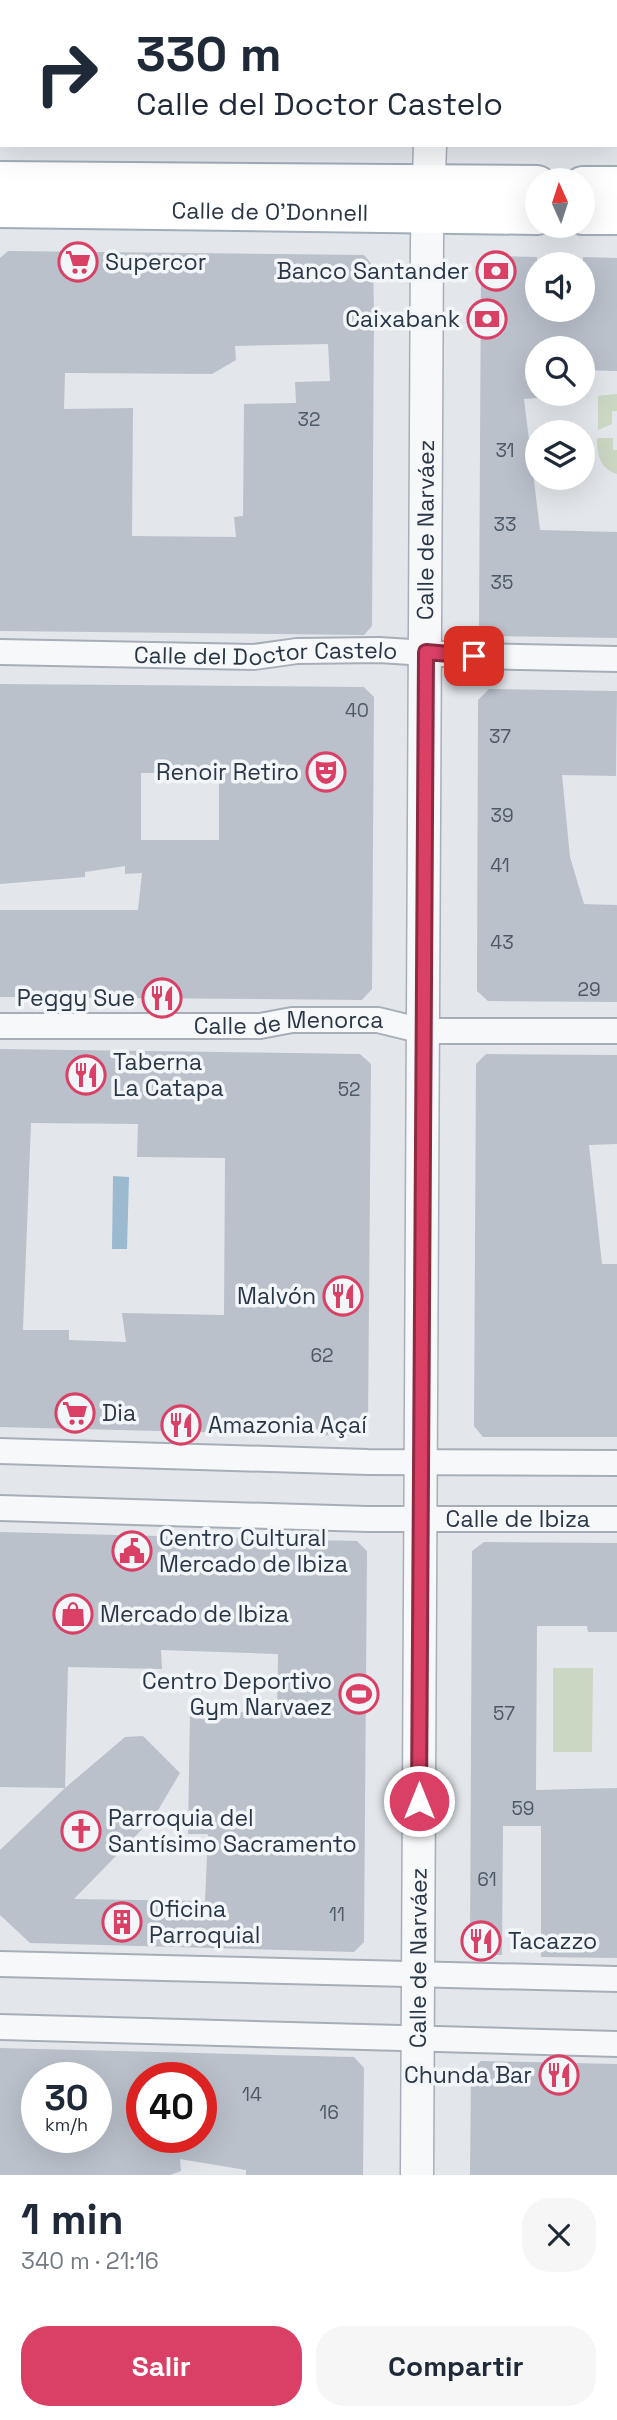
<!DOCTYPE html>
<html lang="es">
<head>
<meta charset="utf-8">
<style>
  :root { --surface:#fff; --page:#f6f6f7; --text:#1f2937; --muted:#747a83; --accent:#da3f65 }
  body { margin:0; font-family:"Space Grotesk",sans-serif; background:var(--page); color:var(--text); height:100vh; display:flex; flex-direction:column; font-size:26px; white-space:nowrap }
  * { box-sizing:border-box; margin:0 }
  p { font-size:23px; color:var(--muted) }
  .icon { flex:none; width:38px; height:38px; fill:none; stroke:currentColor; stroke-width:2; stroke-linecap:round; stroke-linejoin:round }
  .map { position:relative; height:2175px; overflow:hidden }
  .sheet { display:flex; flex-direction:column; background:var(--surface); flex:1 }
  .sheet>* { flex:none }
  .hud { position:absolute; left:0px; top:0px; width:618px; height:147px; box-shadow:0 7px 28px #0002; background:#fff; color:var(--text); overflow:hidden }
  .needle { width:46px; rotate:357deg }
  .controls { position:absolute; left:525px; top:168px; display:grid; gap:14px }
  .controls a { display:grid; place-items:center; width:70px; height:70px; border-radius:50%; background:var(--surface); box-shadow:0 7px 28px #0002; font-size:35px }
  .speed { position:absolute; left:21px; top:2062px; display:flex; gap:14px; font-size:35px; font-weight:700; text-align:center }
  .speed>* { display:grid; place-content:center; width:91px; height:91px; border-radius:50%; background:var(--surface); box-shadow:0 7px 28px #0002; line-height:1 }
  .speed small { font-size:18px; font-weight:400 }
  .speed .limit { border:10px solid #d22; background:#fff; color:#111 }
  .pin { position:absolute; display:grid; place-items:center; width:60px; height:60px; color:#fff; margin:-30px; border-radius:14px; box-shadow:0 4px 10px #0006 }
  .me { position:absolute; width:77px; margin:-38px; rotate:0deg; stroke-linejoin:round; filter:drop-shadow(0 0 5px #0008) }
  .turn { display:flex; align-items:center; gap:24px; height:147px; padding:0 21px; font-size:32px }
  .turn .icon { width:91px; height:91px; stroke-width:2.5 }
  .turn b { display:block; font-size:49px; line-height:60px }
  .round { display:grid; place-items:center; flex:none; width:74px; height:74px; border-radius:28px; background:var(--page) }
  .head { display:flex; align-items:center; justify-content:space-between; height:119px; padding:0 21px }
  h1 { font-size:42px; font-weight:700; line-height:52px }
  .button { display:flex; gap:14px; margin-top:auto; padding:14px 21px }
  .button a { flex:1; height:80px; border-radius:28px; background:var(--accent); color:#fff; font-size:28px; font-weight:700; line-height:80px; text-align:center }
  .button a+a { background:var(--page); color:var(--text) }
  .map>svg:first-child { display:block }
</style>
</head>
<body>
<div class="map">
<svg width="617" height="2175" viewBox="0 0 617 2175">
  <rect width="100%" height="100%" fill="#e3e7ec"/>
  <g fill="#cad7c3">
    <path d="M617,394V411H612V424L598,430V396Z"/>
    <path d="M597,438H613V450H617V474C600,469 597,454 597,438Z"/>
    <path d="M553,1668H593L592,1752H553Z"/>
  </g>
  <path fill="#9bb9cf" d="M113,1176L129,1177L127,1249H112Z"/>
  <g fill="#bac1cb" fill-rule="evenodd">
    <path d="M8,251L364,255L373,266L374,312L372,626L364,635L0,631V258ZM328,344L330,381L295,382L296,403L244,404L243,516L234,517L236,537L132,536L133,408L64,409L65,373L212,374L236,360L235,346Z"/>
    <path d="M492,256L537,257V310H583V257L617,258V371L583,370V348H537V398L524,399L540,530L617,532V638L490,636L479,627L481,266Z"/>
    <path d="M0,684L364,687L374,697L372,989L362,1000L0,997V910H138L142,873L125,874V866L85,872V877L0,884ZM141,773H219V840H141Z"/>
    <path d="M489,689L617,691L616,776L562,775L570,857L584,904L617,905V1002L488,1001L477,991L478,700Z"/>
    <path d="M0,1049L360,1054L371,1064L368,1425L357,1436L0,1427ZM31,1123L138,1124L137,1157L225,1158L224,1315L122,1313L126,1342L69,1340V1330H23Z"/>
    <path d="M486,1054L617,1055V1144L589,1145L602,1264H617V1437H483L474,1426L476,1064Z"/>
    <path d="M0,1532L357,1541L367,1551L364,1942L354,1952L30,1943L0,1915V1850L65,1788L0,1787ZM161,1650L278,1654L277,1713L190,1711L188,1834H208L205,1901L74,1899L154,1817L180,1773L143,1736L125,1737L65,1788L68,1667L162,1669Z"/>
    <path d="M484,1542L617,1543V1632H588L587,1626H537L536,1790L617,1788V1958L541,1957V1826H503L502,1955H481L470,1944L472,1551Z"/>
    <path d="M0,2048L354,2057L364,2068L363,2175H246V2170L180,2159L181,2171L170,2175H0ZM37,2077H96V2137H37ZM142,2077H201V2137H142Z"/>
    <path d="M481,2061L617,2064V2175H470L471,2071Z"/>
  </g>
  <g fill="none" stroke-linecap="round" stroke-linejoin="round">
    <g stroke="#a7aeb7" stroke-width="28">
      <g id="minor">
        <path id="s1" d="M0,652L254,657L297,651L379,650L474,656L617,659"/>
        <path id="s2" d="M0,1026H260L292,1020H378L423,1031H617"/>
        <path d="M0,1451L368,1462L617,1463"/>
        <path id="s3" d="M0,1508L367,1519H617"/>
        <path d="M0,1964L617,1979"/>
        <path d="M0,2027L617,2044"/>
      </g>
    </g>
    <g stroke="#a7aeb7" stroke-width="35">
      <g id="tertiary">
        <path d="M432,2V0"/>
        <path id="s4" d="M417,2175L427,240L430,145"/>
      </g>
    </g>
    <g stroke="#a1adb9" stroke-width="42">
      <g id="primary">
        <path d="M0,181L537,185"/>
        <path d="M583,186H617"/>
        <path id="s5" d="M0,208L537,215"/>
        <path d="M583,215H617"/>
      </g>
    </g>
    <use href="#minor" stroke="#f6f8fa" stroke-width="24"/>
    <use href="#tertiary" stroke="#f6f8fa" stroke-width="32"/>
    <use href="#primary" stroke="#fff" stroke-width="38"/>
  </g>
  <g fill="none" stroke-linecap="round" stroke-linejoin="round">
    <g stroke="#8e2942" stroke-width="18">
      <path id="route" d="M419,1801L426,652L474,656"/>
    </g>
    <use href="#route" stroke="#da3f65" stroke-width="12"/>
  </g>
  <defs>
    <g id="supermarket-ring" transform="scale(2.0125)"><circle r="9.5" fill="#f3f6f9" stroke="#da3f65" stroke-width="1.5"/><path d="M-6-5.5h2.5l.6 2H6L4.5 2H-2.5L-4.4-4H-6ZM-1.5 3.2a1.3 1.3 0 1 0 .1 0ZM3 3.2a1.3 1.3 0 1 0 .1 0Z" fill="#da3f65"/></g>
    <g id="bank-ring" transform="scale(2.0125)"><circle r="9.5" fill="#f3f6f9" stroke="#da3f65" stroke-width="1.5"/><path d="M-6-4H6V4H-6ZM0-2.3a2.3 2.3 0 1 0 0 4.6a2.3 2.3 0 1 0 0-4.6Z" fill="#da3f65"/></g>
    <g id="theatre-ring" transform="scale(2.0125)"><circle r="9.5" fill="#f3f6f9" stroke="#da3f65" stroke-width="1.5"/><path d="M-5-5.5Q0-4 5-5.5V0Q5 5 0 6Q-5 5-5 0ZM-3.3-2.5H-1v1.5H-3.3ZM1-2.5H3.3v1.5H1ZM-2.8 1Q0 5.5 2.8 1Z" fill="#da3f65"/></g>
    <g id="restaurant-ring" transform="scale(2.0125)"><circle r="9.5" fill="#f3f6f9" stroke="#da3f65" stroke-width="1.5"/><path d="M-5-6h1v4h1v-4h1v4h1v-4h1v5L-1.5 .5V6h-2V.5L-5-1ZM5-6V6H3V1.5H1.5Q1.5-4 5-6Z" fill="#da3f65"/></g>
    <g id="civic-ring" transform="scale(2.0125)"><circle r="9.5" fill="#f3f6f9" stroke="#da3f65" stroke-width="1.5"/><path d="M-.6-6.5H3V-4.5H.6V-3L4-1V1h2V6H-6V1h2V-1L-.6-3ZM-1.2 2.5V6h2.4V2.5Z" fill="#da3f65"/></g>
    <g id="shop-ring" transform="scale(2.0125)"><circle r="9.5" fill="#f3f6f9" stroke="#da3f65" stroke-width="1.5"/><path d="M-5-2.5h2.3a2.7 3.5 0 0 1 5.4 0H5L5.5 6h-11ZM-1.5-2.5h3a1.5 2.3 0 0 0-3 0Z" fill="#da3f65"/></g>
    <g id="stadium-ring" transform="scale(2.0125)"><circle r="9.5" fill="#f3f6f9" stroke="#da3f65" stroke-width="1.5"/><path d="M0-5a6.5 5 0 1 0 0 10a6.5 5 0 1 0 0-10ZM-3.5-1.8h7v3.6h-7Z" fill="#da3f65"/></g>
    <g id="church-ring" transform="scale(2.0125)"><circle r="9.5" fill="#f3f6f9" stroke="#da3f65" stroke-width="1.5"/><path d="M-1.2-6h2.4v3.5h3.3v2.4h-3.3V6h-2.4V-.1h-3.3v-2.4h3.3Z" fill="#da3f65"/></g>
    <g id="building-ring" transform="scale(2.0125)"><circle r="9.5" fill="#f3f6f9" stroke="#da3f65" stroke-width="1.5"/><path d="M-4-6H4V6H1V3H-1V6H-4ZM-2.5-4.3h1.7v1.8h-1.7ZM.8-4.3h1.7v1.8H.8ZM-2.5-1h1.7V.8h-1.7ZM.8-1h1.7V.8H.8Z" fill="#da3f65"/></g>
  </defs>
  <g fill-rule="evenodd">
    <use href="#supermarket-ring" x="78" y="262"/>
    <use href="#bank-ring" x="496" y="271"/>
    <use href="#bank-ring" x="487" y="319"/>
    <use href="#theatre-ring" x="326" y="772"/>
    <use href="#restaurant-ring" x="162" y="998"/>
    <use href="#restaurant-ring" x="86" y="1075"/>
    <use href="#restaurant-ring" x="343" y="1296"/>
    <use href="#supermarket-ring" x="75" y="1413"/>
    <use href="#restaurant-ring" x="181" y="1425"/>
    <use href="#civic-ring" x="132" y="1551"/>
    <use href="#shop-ring" x="73" y="1614"/>
    <use href="#stadium-ring" x="359" y="1694"/>
    <use href="#church-ring" x="81" y="1831"/>
    <use href="#building-ring" x="122" y="1922"/>
    <use href="#restaurant-ring" x="481" y="1941"/>
    <use href="#restaurant-ring" x="559" y="2075"/>
  </g>
  <g text-anchor="middle" stroke-width="7" stroke-linejoin="round" paint-order="stroke">
    <g font-size="19" fill="#4d5967">
      <text x="309" y="426">32</text>
      <text x="505" y="457">31</text>
      <text x="505" y="531">33</text>
      <text x="502" y="589">35</text>
      <text x="357" y="717">40</text>
      <text x="500" y="743">37</text>
      <text x="502" y="822">39</text>
      <text x="500" y="872">41</text>
      <text x="502" y="949">43</text>
      <text x="589" y="996">29</text>
      <text x="349" y="1096">52</text>
      <text x="322" y="1362">62</text>
      <text x="504" y="1720">57</text>
      <text x="523" y="1815">59</text>
      <text x="487" y="1886">61</text>
      <text x="337" y="1921">11</text>
      <text x="252" y="2101">14</text>
      <text x="329" y="2119">16</text>
    </g>
    <g font-size="23" fill="#293646" stroke="#f3f6f9">
      <text dy="8" stroke="none"><textPath href="#s5" startOffset="270">Calle de O'Donnell</textPath></text>
      <text dy="8" stroke="none"><textPath href="#s4" startOffset="1645">Calle de Narváez</textPath></text>
      <text dy="8" stroke="none"><textPath href="#s1" startOffset="266">Calle del Doctor Castelo</textPath></text>
      <text dy="8" stroke="none"><textPath href="#s2" startOffset="289">Calle de Menorca</textPath></text>
      <text dy="8" stroke="none"><textPath href="#s3" startOffset="518">Calle de Ibiza</textPath></text>
      <text dy="8" stroke="none"><textPath href="#s4" startOffset="217">Calle de Narváez</textPath></text>
    </g>
    <g font-size="23" fill="#293646" stroke="#f3f6f9" text-anchor="start">
      <text x="105" y="270">Supercor</text>
      <text x="469" y="279" text-anchor="end">Banco Santander</text>
      <text x="460" y="327" text-anchor="end">Caixabank</text>
      <text x="299" y="780" text-anchor="end">Renoir Retiro</text>
      <text x="135" y="1006" text-anchor="end">Peggy Sue</text>
      <text x="113" y="1070">Taberna<tspan x="113" dy="26">La Catapa</tspan></text>
      <text x="316" y="1304" text-anchor="end">Malvón</text>
      <text x="102" y="1421">Dia</text>
      <text x="208" y="1433">Amazonia Açaí</text>
      <text x="159" y="1546">Centro Cultural<tspan x="159" dy="26">Mercado de Ibiza</tspan></text>
      <text x="100" y="1622">Mercado de Ibiza</text>
      <text x="332" y="1689" text-anchor="end">Centro Deportivo<tspan x="332" dy="26">Gym Narvaez</tspan></text>
      <text x="108" y="1826">Parroquia del<tspan x="108" dy="26">Santísimo Sacramento</tspan></text>
      <text x="149" y="1917">Oficina<tspan x="149" dy="26">Parroquial</tspan></text>
      <text x="508" y="1949">Tacazzo</text>
      <text x="532" y="2083" text-anchor="end">Chunda Bar</text>
    </g>
  </g>
</svg>
<div class="controls">
<a><svg class="needle" viewBox="-14 -14 28 28"><path d="M0-13l5 13h-10z" fill="#e53935"/><path d="M0 13l5-13h-10z" fill="#747a83"/></svg></a>
<a><svg class="icon" aria-label="sound" viewBox="0 0 24 24"><path d="M4 9h4l5-4v14l-5-4H4zM17 9q2 3 0 6"/></svg></a>
<a><svg class="icon" aria-label="search" viewBox="0 0 24 24"><circle cx="10" cy="10" r="6"/><path d="M15 15l6 6"/></svg></a>
<a><svg class="icon" aria-label="layers" viewBox="0 0 24 24"><path d="M12 4l9 5-9 5-9-5zM3 14l9 5 9-5"/></svg></a>
</div>
<div class="speed"><div>30<small>km/h</small></div><div class="limit">40</div></div>
<div class="pin" style="left:474px;top:656px;background:#d93025"><svg class="icon" aria-label="arrive" viewBox="0 0 24 24"><path d="M6 21V4h12l-3 4 3 4H6"/></svg></div>
<svg class="me" style="left:419px;top:1801px" viewBox="-20 -20 40 40"><circle r="17" fill="#da3f65" stroke="#fff" stroke-width="3"/><path d="M0-11L8 9 0 5-8 9z" fill="#fff"/></svg>
<div class="hud">
<div class="turn"><svg class="icon" aria-label="right" viewBox="0 0 24 24"><path d="M7 20v-9h11M14 6l5 5-5 5"/></svg><div><b>330 m</b>Calle del Doctor Castelo</div></div>
</div>
</div>
<section class="sheet">
<div class="head"><div><h1>1 min</h1><p>340 m · 21:16</p></div><a class="round"><svg class="icon" aria-label="close" viewBox="0 0 24 24"><path d="M6 6l12 12M18 6L6 18"/></svg></a></div>
<div class="button"><a>Salir</a><a>Compartir</a></div>
</section>
</body>
</html>
